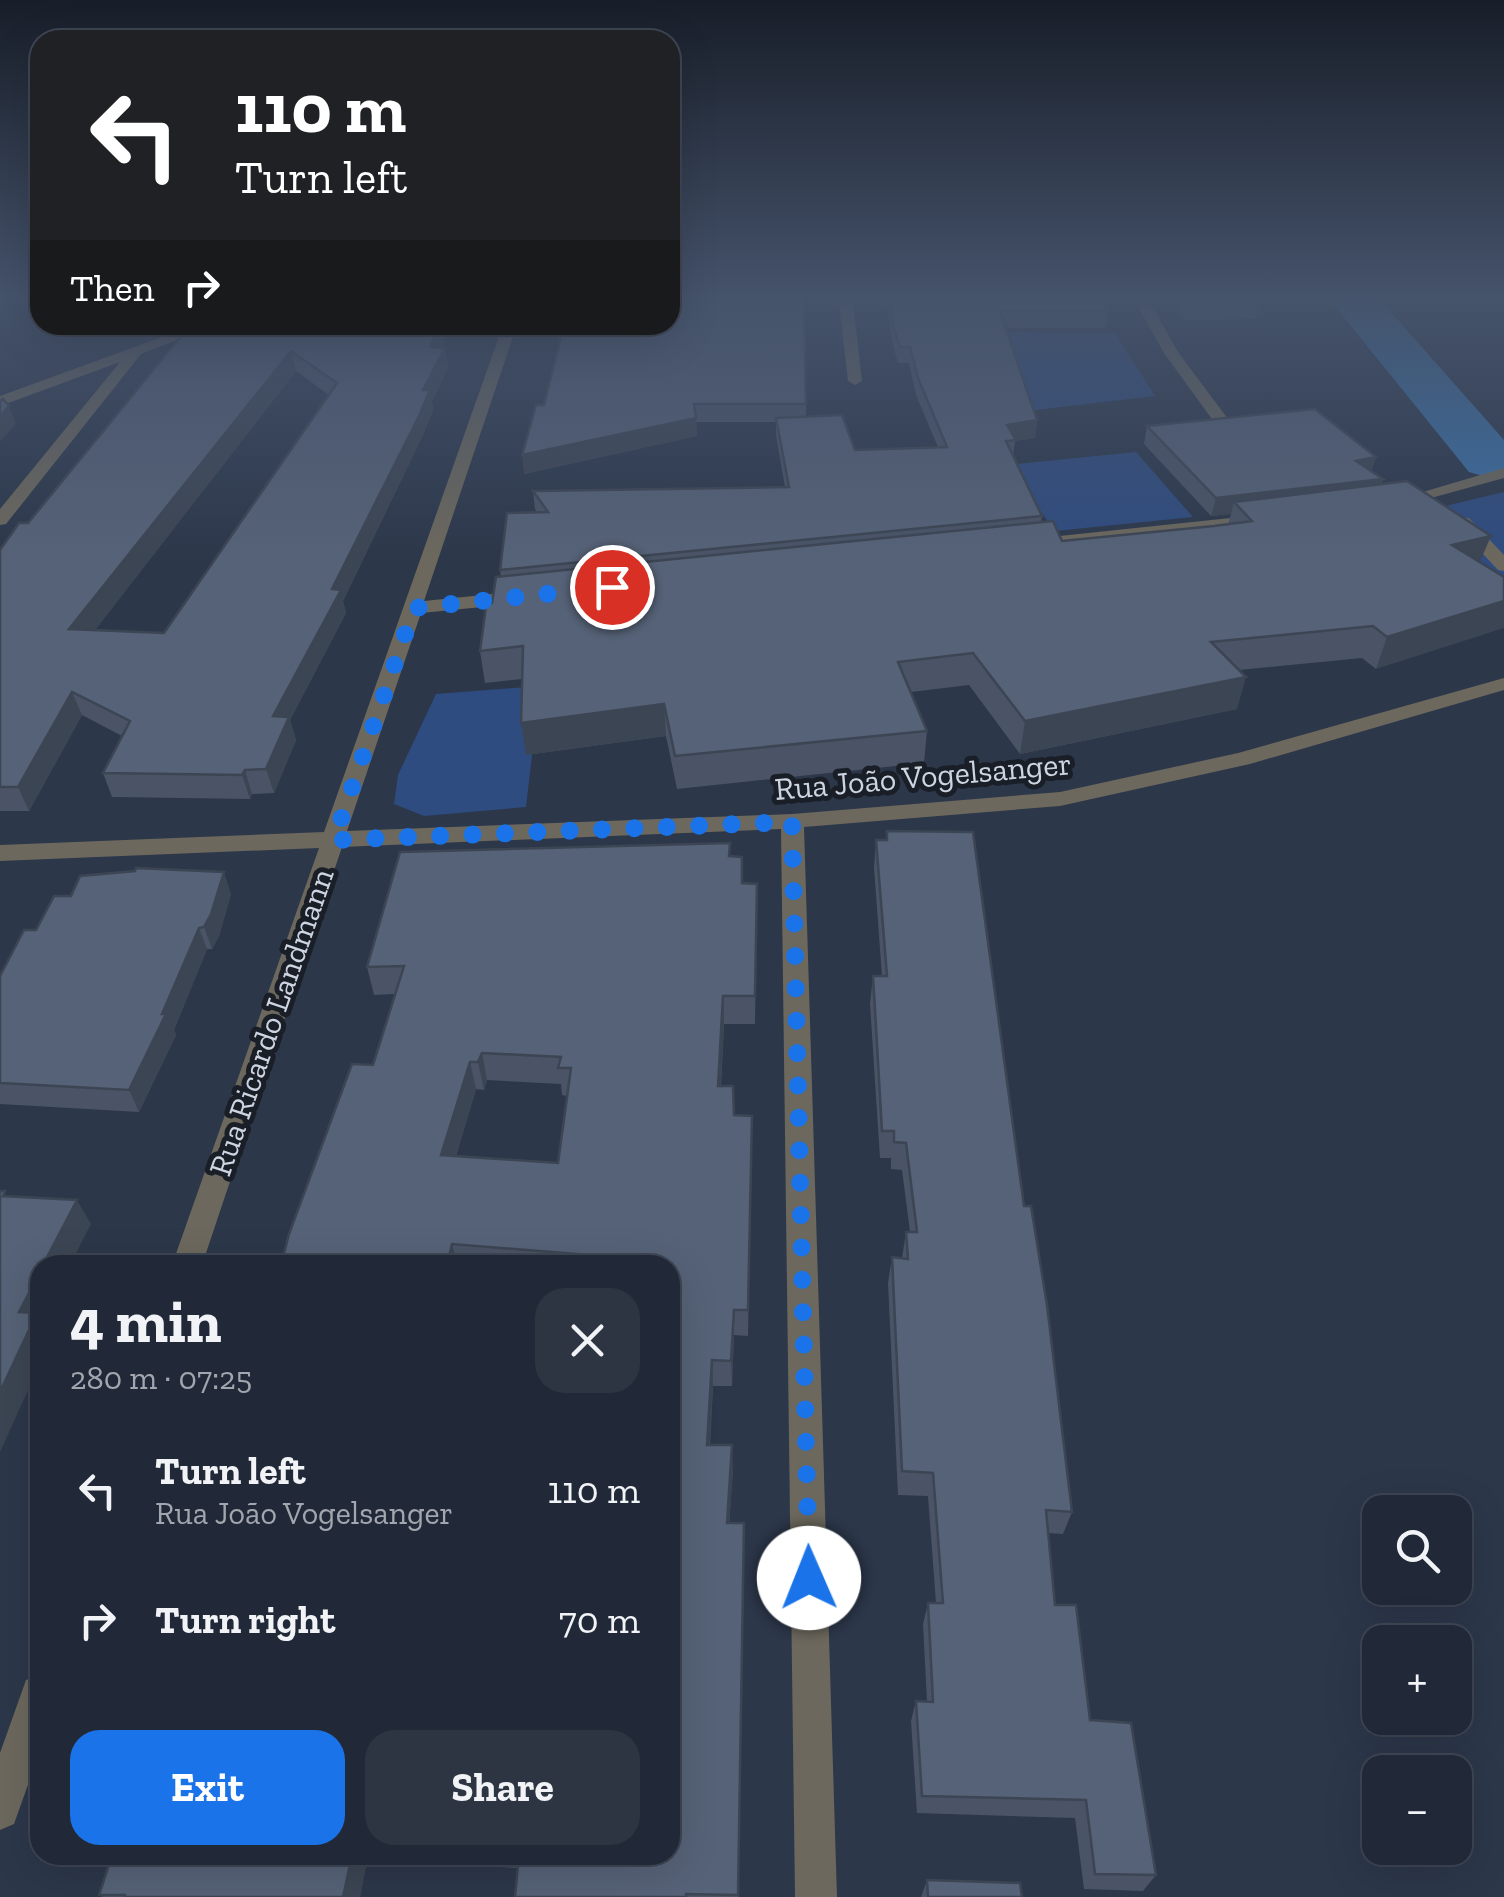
<!DOCTYPE html>
<html lang="en">
<head>
<meta charset="utf-8">
<style>
  :root { --surface:#212938; --page:#2d3543; --text:#f1f3f6; --muted:#a2a6ae; --line:#3e4553; --accent:#1a73e8 }
  body { margin:0; font-family:"Zilla Slab",serif; background:var(--page); color:var(--text); height:100vh; display:flex; flex-direction:column; font-size:38px; white-space:nowrap }
  * { box-sizing:border-box; margin:0 }
  p { font-size:32px; color:var(--muted) }
  .icon { flex:none; width:55px; height:55px; fill:none; stroke:currentColor; stroke-width:2; stroke-linecap:round; stroke-linejoin:round }
  .map { position:relative; flex:1; overflow:hidden }
  .sheet { position:absolute; left:30px; top:1255px; width:650px; height:610px; display:flex; flex-direction:column; background:var(--surface); border-radius:30px; box-shadow:0 10px 40px #0002,0 0 0 2px var(--line) }
  .sheet>* { flex:none }
  .top-card { position:absolute; left:30px; top:30px; width:650px; height:305px; border-radius:30px; box-shadow:0 10px 40px #0002,0 0 0 2px var(--line); background:#202124; color:#fff; overflow:hidden }
  .tools { position:absolute; left:1362px; top:1495px; display:grid; gap:20px }
  .tools a { display:grid; place-items:center; width:110px; height:110px; border-radius:20px; background:var(--surface); box-shadow:0 10px 40px #0002,0 0 0 2px var(--line); font-size:50px }
  .pin { position:absolute; display:grid; place-items:center; width:85px; height:85px; color:#fff; margin:-42px; border:5px solid #fff; border-radius:50%; box-shadow:0 2px 10px #0007 }
  .me { position:absolute; width:110px; margin:-55px; rotate:359deg; stroke-linejoin:round; filter:drop-shadow(0 0 8px #0008) }
  .turn { display:flex; align-items:center; gap:35px; height:210px; padding:0 40px; font-size:45px }
  .turn .icon { width:130px; height:130px; stroke-width:2.5 }
  .turn b { display:block; font-size:70px; line-height:85px }
  .then { display:flex; align-items:center; height:95px; padding:0 40px; background:#0003; gap:20px; font-size:38px }
  .round { display:grid; place-items:center; flex:none; width:105px; height:105px; border-radius:30px; background:var(--page) }
  .summary { display:flex; align-items:center; justify-content:space-between; height:170px; padding:0 40px }
  h1 { font-size:60px; font-weight:700; line-height:75px }
  .action { display:flex; gap:20px; margin-top:auto; padding:20px 40px }
  .action a { flex:1; height:115px; border-radius:30px; background:var(--accent); color:#fff; font-size:40px; font-weight:700; line-height:115px; text-align:center }
  .action a+a { background:var(--page); color:var(--text) }
  ul { padding:0; list-style:none }
  li { display:flex; align-items:center; gap:30px; height:130px; padding:0 40px }
  li div { flex:1 }
  li b { display:block; font-size:38px }
  li em { font-style:normal }
  .map>svg:first-child { display:block }
</style>
</head>
<body>
<div class="map">
<svg width="1504" height="1897" viewBox="0 0 1504 1897">
  <rect width="100%" height="100%" fill="#2c374a"/>
  <g fill="#2f4c80">
    <path d="M988,332L1115,333L1155,396L1028,411Z"/>
    <path d="M1136,452L1193,517L1055,531L1007,465Z"/>
    <path d="M1504,492V612L1411,514Z"/>
    <path d="M540,686L526,807L424,816L394,804L398,775L436,694Z"/>
  </g>
  <g fill="none" stroke-linecap="round" stroke-linejoin="round">
    <path fill="#3a70a6" fill-rule="evenodd" d="M1325,294H1375L1504,440V474L1490,478L1469,472Z"/>
    <g fill="#6c685d" fill-rule="evenodd">
      <path d="M838,294H852L862,381L855,385L848,381Z"/>
      <path d="M1131,294H1145L1178,352L1231,423L1229,426H1217L1164,353Z"/>
      <path d="M195,325H215L141,354L6,524L0,525V509L120,362L0,406V396Z"/>
      <path d="M503,325H517L424,601L523,591L532,597L523,603L421,613L347,831L792,814L1060,792L1238,753L1504,678V690L1250,764L1060,806L804,827L837,1897H795L781,829L342,847L202,1265H172L319,848L0,861V845L324,832Z"/>
      <path d="M1504,468V478L1398,507L1389,502Z"/>
      <path d="M1259,515L1265,516V524L1031,549L1022,544L1031,539Z"/>
      <path d="M1457,518H1469L1504,555V571L1498,570L1457,526Z"/>
      <path d="M40,1675V1751L14,1824L0,1830V1753L26,1680Z"/>
    </g>
  </g>
  <g fill="#4a5466" fill-rule="evenodd">
    <path d="M885,294H1102L1108,311L1105,328H1005L1037,420L1035,438L1015,441L1013,456L1042,516L1041,522L1062,541L1228,525L1231,514L1211,516L1144,444L1147,426L1376,457L1371,471L1383,479L1382,484L1491,536L1376,669L1362,658L1239,670L1237,709L1020,754L969,685L911,692L927,731L924,763L677,789L666,736L526,755L522,679L485,683L480,651L501,577L500,570L537,512L535,509L533,491L785,487L776,435V422H696L697,436L524,474L536,405L806,404V416L855,450L938,447L916,395L909,363H898L893,345Z"/>
    <path d="M1170,294H1255L1260,302L1256,319L1185,320Z"/>
    <path d="M451,325L441,348H445L448,368L432,401L433,410L422,437L343,601L346,613L290,720L296,740L274,793L252,794L250,799L112,797L103,773L122,736L82,715L29,811H0V550L28,523L182,335ZM296,371L329,395L164,633L95,630Z"/>
    <path d="M887,831L1024,1206L1072,1512L1063,1534L1048,1533L1055,1605L1090,1720L1156,1875L1143,1891L1084,1889L1075,1818L917,1813L911,1721L916,1701L927,1702L923,1624L928,1603H936L928,1496L898,1495L888,1283L892,1257L902,1258L906,1232H910L902,1170L891,1169V1158H880L870,1004L873,976H882L874,868L876,840H886Z"/>
    <path d="M730,856L743,883L757,884L755,1024H724L721,1086L734,1115L752,1116L748,1336L734,1335L732,1386H713L710,1445L733,1469L729,1523L739,1897H515L518,1868L467,1865L460,1855H670V1265H281L373,1065L395,994L374,995L367,967ZM487,1080L561,1084L562,1095L567,1096L558,1163L456,1156L476,1089L484,1090Z"/>
    <path d="M231,894L219,936L212,949H207L174,1030L176,1035L139,1112L0,1104V976L36,930Z"/>
    <path d="M368,1855L360,1897H103L99,1895Z"/>
    <path d="M927,1880L1022,1897H921Z"/>
  </g>
  <g fill="#3c4553">
    <path d="M440,325H451L433,367L430,347Z"/>
    <path d="M445,348L448,368L432,401L433,410L422,437L343,601L346,613L290,720L296,740L274,793L266,769L273,716L423,390Z"/>
    <path d="M291,351L296,371L78,652L69,629Z"/>
    <path d="M9,406L16,424L0,442V416Z"/>
    <path d="M696,418L697,436L524,474L522,455Z"/>
    <path d="M1037,420L1035,438L1015,441L1007,425Z"/>
    <path d="M1376,457L1370,476L1356,461Z"/>
    <path d="M1383,479L1377,497L1234,502L1231,514L1211,516L1216,498Z"/>
    <path d="M1491,536L1478,566L1452,545Z"/>
    <path d="M1504,601V628L1376,669L1387,637Z"/>
    <path d="M1246,677L1237,709L1020,754L1025,721Z"/>
    <path d="M72,692L82,715L29,811L18,787Z"/>
    <path d="M664,704L666,736L526,755L521,723Z"/>
    <path d="M245,770L252,794L250,799L242,775Z"/>
    <path d="M224,872L231,894L219,936L212,949L204,927Z"/>
    <path d="M199,928L207,949L174,1030L176,1035L139,1112L129,1090Z"/>
    <path d="M723,996L724,1024L719,1113L718,1086Z"/>
    <path d="M482,1053L487,1080L484,1090L478,1062Z"/>
    <path d="M470,1062L476,1089L448,1182L441,1155Z"/>
    <path d="M77,1200L91,1224L70,1265H43Z"/>
    <path d="M452,1244L458,1265H447Z"/>
    <path d="M40,1272V1364L0,1452V1392L19,1312Z"/>
    <path d="M734,1310V1335L732,1386L731,1361Z"/>
    <path d="M712,1360L713,1386L708,1469L707,1445Z"/>
    <path d="M732,1445L733,1469L728,1546L727,1523Z"/>
    <path d="M352,1855H368L360,1897H343Z"/>
  </g>
  <g fill="#566277" stroke="#3c4553" stroke-width="2.5" fill-rule="evenodd">
    <path d="M670,294H804L806,404H694L696,418L522,455L536,405H544L564,325H670Z"/>
    <path d="M889,294H1102L1108,311H1000L1037,420L1007,425L1016,440L1006,441L1042,516L500,570L507,513L548,512L533,491L789,487L776,418L842,415L855,450L947,447L918,378L910,347H900L894,329Z"/>
    <path d="M1184,294H1255L1260,302H1189Z"/>
    <path d="M209,325H440L430,347L445,348L423,390H430L419,416L332,589L341,590L273,716L289,717L266,769L245,770L242,775L103,773L130,721L72,692L18,787H0V550L19,523H28L182,335ZM291,351L337,383L164,633L69,629Z"/>
    <path d="M3,399L9,406L0,416V401Z"/>
    <path d="M1315,409L1376,457L1356,461L1383,479L1216,498L1147,426Z"/>
    <path d="M1407,481L1491,536L1452,545L1504,577V601L1387,637L1373,626L1211,642L1246,677L1025,721L973,653L898,662L927,731L675,756L664,704L521,723L523,646L480,651L486,606L492,603L496,577L1053,521L1062,541L1214,526L1252,521L1234,502Z"/>
    <path d="M887,831L973,832L1024,1206H1031L1047,1305L1072,1512L1046,1510L1055,1605H1076L1090,1720L1131,1723L1156,1875L1095,1874L1086,1800L922,1796L916,1701L933,1702L928,1603H943L933,1473L902,1471L892,1257L908,1259L906,1232H917L906,1143L894,1142V1131H882L873,976H887L876,840H887Z"/>
    <path d="M730,843L729,856L742,857V883L757,884L755,996H723L718,1086H733L734,1115L752,1116L748,1310H734L731,1361L712,1360L707,1445H732L727,1523H744L738,1895L686,1894V1897H515L519,1855H670V1265H600L601,1256L452,1244L447,1265H281L289,1234L352,1064L373,1065L404,966L367,967L400,852ZM482,1053L561,1057L558,1068H571L558,1163L441,1155L470,1062H478Z"/>
    <path d="M136,868L224,872L211,914L204,927L199,928L162,1014H166L129,1090L0,1083V976L24,930H36L54,896H71L80,876L135,871Z"/>
    <path d="M0,1191H5L3,1196L77,1200L43,1265H40V1272L19,1312L37,1313L0,1392Z"/>
    <path d="M112,1855H352L343,1897H125V1895H99Z"/>
    <path d="M927,1880L1020,1883L1022,1897H928Z"/>
  </g>
  <linearGradient id="sky" x2="0" y2="1"><stop stop-color="#181e29"/><stop offset="0.53" stop-color="#45536b"/><stop offset="1" stop-color="#45536b" stop-opacity="0"/></linearGradient>
  <rect width="1504" height="560" fill="url(#sky)"/>
  <g fill="none" stroke-linecap="round" stroke-linejoin="round">
    <path stroke="#1a73e8" stroke-width="18" stroke-dasharray="0 32.4" d="M612,587L414,608L334,840L792,822L809,1578"/>
  </g>
  <g text-anchor="middle" stroke-width="10" stroke-linejoin="round" paint-order="stroke">
    <g font-size="32" fill="#ced5e2" stroke="#191e27">
      <text transform="translate(923 776) rotate(-5)" y="11">Rua João Vogelsanger</text>
      <text transform="translate(271 1022) rotate(-71)" y="11">Rua Ricardo Landmann</text>
    </g>
  </g>
</svg>
<div class="tools">
<a><svg class="icon" aria-label="search" viewBox="0 0 24 24"><circle cx="10" cy="10" r="6"/><path d="M15 15l6 6"/></svg></a>
<a>+</a>
<a>−</a>
</div>
<div class="pin" style="left:612px;top:587px;background:#d93025"><svg class="icon" aria-label="arrive" viewBox="0 0 24 24"><path d="M6 21V4h12l-3 4 3 4H6"/></svg></div>
<svg class="me" style="left:809px;top:1578px" viewBox="-20 -20 40 40"><circle r="19" fill="#fff"/><path d="M0-13L10 11 0 6-10 11z" fill="#1a73e8"/></svg>
<div class="top-card">
<div class="turn"><svg class="icon" aria-label="left" viewBox="0 0 24 24"><path d="M17 20v-9H6M10 6l-5 5 5 5"/></svg><div><b>110 m</b>Turn left</div></div>
<div class="then">Then<svg class="icon" aria-label="right" viewBox="0 0 24 24"><path d="M7 20v-9h11M14 6l5 5-5 5"/></svg></div>
</div>
<section class="sheet">
<div class="summary"><div><h1>4 min</h1><p>280 m · 07:25</p></div><a class="round"><svg class="icon" aria-label="close" viewBox="0 0 24 24"><path d="M6 6l12 12M18 6L6 18"/></svg></a></div>
<ul>
<li><svg class="icon" aria-label="left" viewBox="0 0 24 24"><path d="M17 20v-9H6M10 6l-5 5 5 5"/></svg><div><b>Turn left</b><p>Rua João Vogelsanger</p></div><em>110 m</em></li>
<li><svg class="icon" aria-label="right" viewBox="0 0 24 24"><path d="M7 20v-9h11M14 6l5 5-5 5"/></svg><div><b>Turn right</b></div><em>70 m</em></li>
</ul>
<div class="action"><a>Exit</a><a>Share</a></div>
</section>
</div>
</body>
</html>
